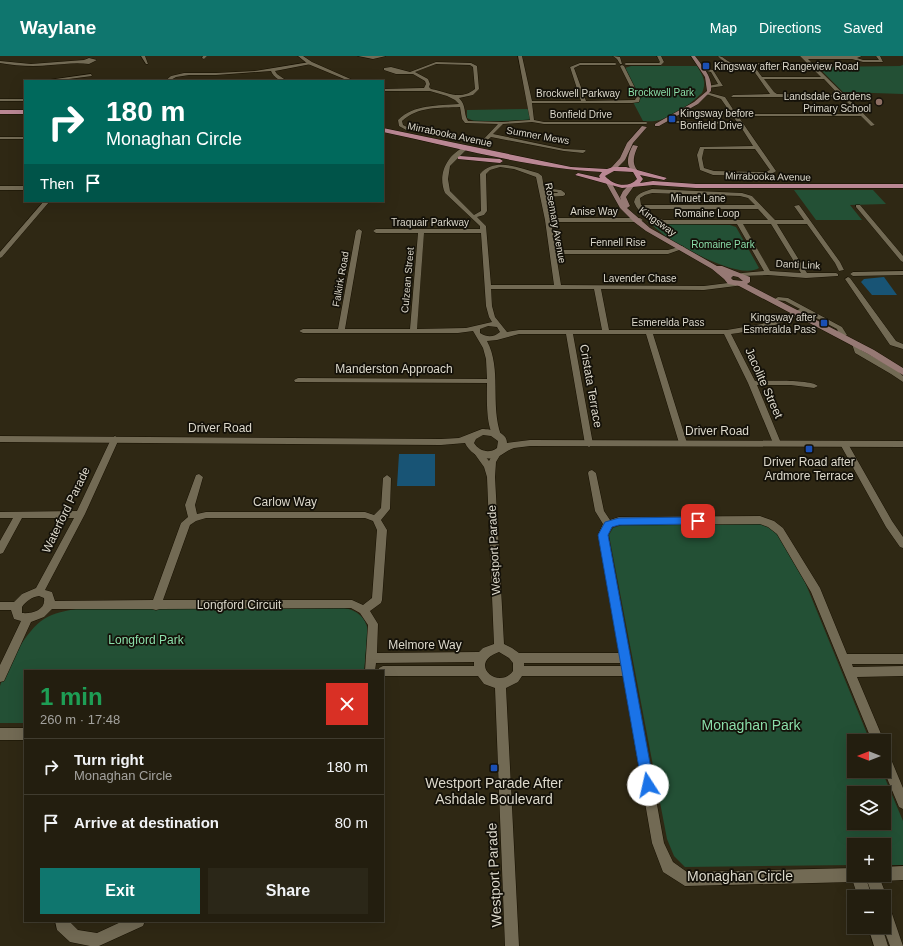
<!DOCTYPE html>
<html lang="en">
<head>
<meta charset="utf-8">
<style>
  :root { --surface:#231e0f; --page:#2b2718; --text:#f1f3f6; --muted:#a3a29e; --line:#403c2f; --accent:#0f766e }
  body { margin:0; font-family:Helvetica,sans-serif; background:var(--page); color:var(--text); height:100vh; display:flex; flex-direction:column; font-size:15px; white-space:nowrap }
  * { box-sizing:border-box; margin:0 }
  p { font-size:13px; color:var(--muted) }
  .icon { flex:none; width:22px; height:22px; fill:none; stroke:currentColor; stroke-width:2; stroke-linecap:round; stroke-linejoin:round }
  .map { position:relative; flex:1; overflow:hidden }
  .sheet { position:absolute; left:24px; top:614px; width:360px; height:252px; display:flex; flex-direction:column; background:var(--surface); border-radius:0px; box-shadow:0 4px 16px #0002,0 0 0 1px var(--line) }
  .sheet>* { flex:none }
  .banner { position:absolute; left:24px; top:24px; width:360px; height:122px; border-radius:0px; box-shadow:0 4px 16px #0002,0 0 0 1px var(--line); background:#00695c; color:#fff; overflow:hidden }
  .needle { width:26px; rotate:270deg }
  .fabs { position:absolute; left:847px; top:678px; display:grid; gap:8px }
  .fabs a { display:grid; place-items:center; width:44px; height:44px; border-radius:0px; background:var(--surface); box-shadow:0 4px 16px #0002,0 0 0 1px var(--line); font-size:20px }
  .pin { position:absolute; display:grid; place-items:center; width:34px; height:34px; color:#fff; margin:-17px; border-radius:8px; box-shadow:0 2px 6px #0006 }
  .me { position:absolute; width:44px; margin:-22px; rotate:350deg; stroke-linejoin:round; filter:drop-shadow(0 0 3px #0008) }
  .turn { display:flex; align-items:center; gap:14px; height:84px; padding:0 16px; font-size:18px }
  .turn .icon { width:52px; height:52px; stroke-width:2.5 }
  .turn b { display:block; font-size:28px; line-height:34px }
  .then { display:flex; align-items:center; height:38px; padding:0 16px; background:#0003; gap:8px; font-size:15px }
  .round { display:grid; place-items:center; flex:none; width:42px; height:42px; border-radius:0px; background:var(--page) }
  .head { display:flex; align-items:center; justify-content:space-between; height:68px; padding:0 16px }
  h1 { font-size:24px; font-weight:700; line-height:30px; color:#1e9e55 }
  .cta { display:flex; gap:8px; margin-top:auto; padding:8px 16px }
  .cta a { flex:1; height:46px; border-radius:0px; background:var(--accent); color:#fff; font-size:16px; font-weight:700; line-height:46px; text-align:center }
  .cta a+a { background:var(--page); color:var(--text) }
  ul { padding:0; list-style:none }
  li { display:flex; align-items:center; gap:12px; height:56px; padding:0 16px; border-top:1px solid var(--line) }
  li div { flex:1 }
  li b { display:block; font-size:15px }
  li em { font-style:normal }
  header { display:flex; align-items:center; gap:24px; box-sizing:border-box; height:56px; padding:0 20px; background:var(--accent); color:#fff }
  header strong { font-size:19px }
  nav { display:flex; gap:22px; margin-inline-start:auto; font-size:14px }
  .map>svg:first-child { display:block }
</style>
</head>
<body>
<header>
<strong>Waylane</strong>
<nav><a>Map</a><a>Directions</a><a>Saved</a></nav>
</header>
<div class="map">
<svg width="903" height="890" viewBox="0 0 903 890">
  <rect width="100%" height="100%" fill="#2f2814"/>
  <g fill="#235035" fill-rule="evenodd">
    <path d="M903,9V38L843,36L818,11L900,10Z"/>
    <path d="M631,10H697C703,20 707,26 702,37C685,52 667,68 643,65L633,46L637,44L625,12Z"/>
    <path d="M529,53L531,64L476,66L467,62V54Z"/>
    <path d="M794,134H873L886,148L850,149L862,164H816Z"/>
    <path d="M647,165L672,168L730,169L736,171L759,212C741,224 688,194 671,184C662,178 655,171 647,165Z"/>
    <path d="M759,467L768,470L776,476L805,526L870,685H854V715H882L903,765V809H884V789H854V809L685,811L674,800L667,783L609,479L613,472L622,469ZM854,737H884V767H854Z"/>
    <path d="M344,552C357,554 365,561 368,574L364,615H25V667H0C0,656 0,641 0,630C6,612 27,573 44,563C53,557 65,555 76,553Z"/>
  </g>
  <g fill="#185475">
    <path d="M884,221L897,239H872L861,226L864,223Z"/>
    <path d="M399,398H435V430H397Z"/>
  </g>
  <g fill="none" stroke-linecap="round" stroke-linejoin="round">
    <g stroke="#171001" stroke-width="1">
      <g id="minor">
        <path d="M141,0H145L148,8H146Z"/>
        <path d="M203,0H207L204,3L202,2Z"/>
        <path d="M358,0H386L373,3Z"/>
        <path d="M518,0H522L532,45H581L570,11L580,7H615L617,8L615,9H580L574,12L586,45L635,44L636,42L620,10L622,9L624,10L640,42L639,46L632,47H532L534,64L544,66H646L648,67L646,68H544L532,66L503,68L493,78L564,93L585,94L586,95L583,97L564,95L491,81L482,89L480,88V87L498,68L465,67L462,63L460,51C440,52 418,50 402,65L403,69L411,73L427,75V77L408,75L399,70L398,64C414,48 438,50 459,48L455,44L447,40L430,35H383V33L422,32H424L426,28L425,25L413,18H396L384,14V12L391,11L410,16L436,6L471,7L477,10L479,33L473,39L459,42C467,50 463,57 468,65L502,66L530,64ZM436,8L470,9L473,11L475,33C460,45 448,36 431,33L429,31L430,28L428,23L415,16Z"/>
        <path d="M613,0L620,1L622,8H620L617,3Z"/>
        <path d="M657,0H661L664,6L661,9H626L624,8L626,7H659L660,6Z"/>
        <path d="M718,0C723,0 725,4 730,6C736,9 749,9 756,7H807L800,0H862L857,2L863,4H879L876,0H880L883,6H863L852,3H808L875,69L871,70L861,60H738L776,115L775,116L766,120L713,119L700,114L697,99L700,91L753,90L739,68L675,67V65H677L737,66L721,43L706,38V36L725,41L736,58H859L842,41H731L733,39L770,38L751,11C738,9 727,11 718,0ZM757,9H809L821,21H762L754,10ZM764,23H824L839,39L777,38L774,36ZM704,93H755L770,114L765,116L714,115L704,112L702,102Z"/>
        <path d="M89,2L97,4L89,8C76,6 64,8 51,9C34,11 17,10 0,7V5L31,8L84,4Z"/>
        <path d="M310,6L311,8L275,15L277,18L287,25C280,25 274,22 271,15L216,19H189L176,21L169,25H165L171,20L184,17H216L255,15Z"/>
        <path d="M702,12L713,14L723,30L708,32V30L718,28L711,16L702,14Z"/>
        <path d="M91,18L92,20L53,25H41Z"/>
        <path d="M152,24H154L155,25H150Z"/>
        <rect x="0" y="43" width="25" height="2"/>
        <rect x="0" y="81" width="25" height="2"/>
        <path d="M465,91L467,92V93L450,110L448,123L450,135L474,159L481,155L480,118C495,101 519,112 538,117L542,120L544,132L561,134L565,137V139L563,140L546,141L551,162H640L643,164L640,166H551L556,194H668L682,190L685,192L668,198H556L561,229L704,230L736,226L739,228L736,230L704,234L601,233L609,274H727L762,268L800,253L785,245L776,244L775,243L778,241L788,242L842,271L847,279L843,281H840L837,273L803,255C788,269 752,275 731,278L755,325C767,325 810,323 818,330L814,332L791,329H757L781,387L780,389H774L773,387L748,327L724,278H653L687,387L683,390L679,387L646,278H573L593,388L589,391L585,388L566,278H519L497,284L487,285C502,313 490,348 501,379L497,382C485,378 487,338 487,327L295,326L294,324L298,322L487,323L486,303L483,292L473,275L458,277H303L299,275L303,273H338L356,175L359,173L362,175L345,273H410L418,177H376L373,175L376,173H480V170L445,137C437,119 447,98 465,91ZM500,111L514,113L536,121L545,164L554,229H491L486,170L477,161L484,159L487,155L486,118L490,114ZM545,135L557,136L558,137H545ZM424,177H481L486,250L489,261L492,266L466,272L417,273ZM491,233H594L602,274H519L507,276L495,261L492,250ZM488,270L497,271L500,276C494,281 488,282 480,277V273Z"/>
        <rect x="0" y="130" width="25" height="4"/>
        <path d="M652,133L742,137L752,140L775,164H804L794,150L799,149L840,206L844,214L839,215L835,207L807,168H777L807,217H836L838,218V220L806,222L768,219L740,220V218L742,217L764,215L737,168H663C650,164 639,159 634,146C636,137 644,136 652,133ZM652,137L740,140L748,142L755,149H641L640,142L645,139ZM644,153H758L768,164H663L652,159ZM743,168H771L801,217L770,215Z"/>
        <path d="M856,149H860L903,200V206L901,205L856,151Z"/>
        <path d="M903,215V219L853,220L850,218L853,216Z"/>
        <path d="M848,221L850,222L896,285L903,288V293L890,289L845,223Z"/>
        <path d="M853,286H859L861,294L897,314L903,320V326L891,318L855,297L852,288Z"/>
        <path d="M115,380L119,383L85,458L45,534L52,536L55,545L153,544L181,467L188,461L185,449L196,419L199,418L203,421L195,449L197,458L206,456H365L374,459L381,452L383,422L387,419L391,422L390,453L381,464L387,474L382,544L381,547L370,555L378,568L377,597L479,596L483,592L494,588L487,421L484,411L474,397L475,395H481L489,405L495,394L498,393L502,396L496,406L495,421L504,588L512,592L519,597H619L598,479L603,468L595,455L588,417L589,415L592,414L596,417L604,455L610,464L619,461L760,460L774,465L783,472L820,532L847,598H903V608H852L853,611L903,610V620L857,621L884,685H872L811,536L777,478L768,471L760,468L619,469L611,471L608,479L664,787L673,806L687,816L854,812V819H865L872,841H858L853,826L685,830L663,816L652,787L623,620H522L518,626L506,632L519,890H505L495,632L484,628L478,620H383V615H378L379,612L383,610H474V606L376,607L375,615H365L368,569L360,557L351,552L160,553L156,554L152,553H52L44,561L31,566L4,625L0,626V609L21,565L14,563L11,554H0V546H14L22,538L36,532L74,462H22L3,497L0,498V485L13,462H0V456L77,455L111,383ZM206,462H365L373,465L377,474L372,542L363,549L352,544H163L190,469L196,465ZM39,540L44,542C46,554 32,558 22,557V551C26,545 32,541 39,540ZM499,596L509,602L513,607V615C498,635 467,607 499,596ZM524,607H620L621,610H524Z"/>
        <path d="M844,385L847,386L892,465L903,481V492L900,491L886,471L840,388Z"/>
        <rect x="0" y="672" width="25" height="12"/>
        <path d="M884,694L888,696L903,732V753L899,751L884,715Z"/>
        <path d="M903,810V824L884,825L880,823L887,841L885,846L884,841H873L865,819H884V811Z"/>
        <path d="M884,847L889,849L903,890H890L883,871Z"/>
        <path d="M55,865H69L78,874L97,877L123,865H145L143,870L99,890H90L70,886L57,874Z"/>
        <path d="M868,871H882L888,890H874Z"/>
      </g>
    </g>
    <g stroke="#171001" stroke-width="1">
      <g id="tertiary">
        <path d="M298,0H303L312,6L355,25H349L308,8Z"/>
        <path d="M44,145H50L2,201L0,202V196Z"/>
        <path d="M482,373C492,373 507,376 507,387L530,384L903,385V391L530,390C525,391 519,391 514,392C507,394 503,399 497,401C484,406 470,398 465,387L441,389L0,386V380L441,383L459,382ZM483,379L491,380L498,385L497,392C489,398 479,395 474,387L476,383Z"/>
      </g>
    </g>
    <g stroke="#171001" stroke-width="1">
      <g id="secondary">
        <path d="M691,0H695C703,11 713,21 711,35L698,48L659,70H655V68L694,46L707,35L705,21Z"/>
        <path d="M642,70L647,71L633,87L625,104L615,114H611V112L620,102L627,87Z"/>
        <path d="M633,89L638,90C634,99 631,107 638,115L635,117C624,111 628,98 633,89Z"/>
        <path d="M607,126H611L621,144L620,141L623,135L629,129H633L634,130L626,141L630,150L627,152L650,172L717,210H722L750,221V226L747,228L874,294L903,312V319L868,298L739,230L728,228L724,223L712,213L646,175L634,166L620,152L606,127ZM733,220L738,221L743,225L733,224L731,222Z"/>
      </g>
    </g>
    <g stroke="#171001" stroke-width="1">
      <g id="primary">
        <rect x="0" y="54" width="25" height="4"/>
        <path d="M383,72L571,111L607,113L613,111H626L667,122L664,124L640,119L643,123L640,127L653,125L696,128H903V132H696L653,129L622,132L575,119L578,117L600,122L599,120L602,116C529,112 454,91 383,76ZM614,115L633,116L637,123C628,133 613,129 605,120Z"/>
        <path d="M460,100L500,103L503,105L500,107L458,103V101Z"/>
      </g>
    </g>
    <use href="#minor" fill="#726a54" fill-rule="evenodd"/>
    <use href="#tertiary" fill="#726a54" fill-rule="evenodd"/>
    <use href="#secondary" fill="#967974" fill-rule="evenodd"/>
    <use href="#primary" fill="#ba8794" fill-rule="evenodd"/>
  </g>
  <path fill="#1a73e8" stroke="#114b97" d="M698,461L702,465L698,468L619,469L612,471L608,479L654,729L652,733L648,735L643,733L642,729L598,479L605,466L619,462Z"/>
  <g fill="#1a4fb4" stroke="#141109" stroke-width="1.5">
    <rect x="702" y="6" width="8" height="8" rx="2"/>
    <rect x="668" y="59" width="8" height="8" rx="2"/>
    <rect x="820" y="263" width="8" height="8" rx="2"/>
    <rect x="805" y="389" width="8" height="8" rx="2"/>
    <rect x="490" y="708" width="8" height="8" rx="2"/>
  </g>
  <circle fill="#8d6e63" stroke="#141109" stroke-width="1.5" cx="879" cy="46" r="4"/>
  <g text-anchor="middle" stroke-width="3.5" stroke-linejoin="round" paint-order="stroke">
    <g font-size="10" fill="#dcd8cb" stroke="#141109" text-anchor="start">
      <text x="714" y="14">Kingsway after Rangeview Road</text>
      <text x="871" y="44" text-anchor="end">Landsdale Gardens<tspan x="871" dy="12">Primary School</tspan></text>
      <text x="680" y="61">Kingsway before<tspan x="680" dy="12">Bonfield Drive</tspan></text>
      <text x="816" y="265" text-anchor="end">Kingsway after<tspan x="816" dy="12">Esmeralda Pass</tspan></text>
    </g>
    <g font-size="10" fill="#8bdfaa" stroke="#141109">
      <text x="661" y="40">Brockwell Park</text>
      <text x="723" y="192">Romaine Park</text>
    </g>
    <g font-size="10" fill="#dcd8cb" stroke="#141109">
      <text x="578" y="41">Brockwell Parkway</text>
      <text x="581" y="62">Bonfield Drive</text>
      <text transform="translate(450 78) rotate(12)" y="4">Mirrabooka Avenue</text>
      <text transform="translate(538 79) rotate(10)" y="4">Sumner Mews</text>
      <text transform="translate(768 120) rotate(1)" y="4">Mirrabooka Avenue</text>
      <text x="698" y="146">Minuet Lane</text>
      <text x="594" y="159">Anise Way</text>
      <text x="707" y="161">Romaine Loop</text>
      <text transform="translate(658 165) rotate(36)" y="4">Kingsway</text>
      <text x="430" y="170">Traquair Parkway</text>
      <text transform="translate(556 167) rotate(80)" y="4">Rosemary Avenue</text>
      <text x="618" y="190">Fennell Rise</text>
      <text transform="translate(798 208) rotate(3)" y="4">Danti Link</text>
      <text x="640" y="226">Lavender Chase</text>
      <text transform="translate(340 223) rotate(-80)" y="4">Falkirk Road</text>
      <text transform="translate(407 224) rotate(-85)" y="4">Culzean Street</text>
      <text x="668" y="270">Esmerelda Pass</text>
    </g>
    <g font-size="12" fill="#dcd8cb" stroke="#141109">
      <text x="394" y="317">Manderston Approach</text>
      <text transform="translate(764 327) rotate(66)" y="4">Jacolite Street</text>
      <text transform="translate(591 330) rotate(80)" y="4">Cristata Terrace</text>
      <text x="220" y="376">Driver Road</text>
      <text x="717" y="379">Driver Road</text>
      <text x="285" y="450">Carlow Way</text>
      <text transform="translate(66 454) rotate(-64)" y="4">Waterford Parade</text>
      <text transform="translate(494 494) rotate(-93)" y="4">Westport Parade</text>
      <text x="239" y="553">Longford Circuit</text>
      <text x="425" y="593">Melmore Way</text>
    </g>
    <g font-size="12" fill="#dcd8cb" stroke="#141109">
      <text x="809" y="410">Driver Road after<tspan x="809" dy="14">Ardmore Terrace</tspan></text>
    </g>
    <g font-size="12" fill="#8bdfaa" stroke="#141109">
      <text x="146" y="588">Longford Park</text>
    </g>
    <g font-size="14" fill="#8bdfaa" stroke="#141109">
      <text x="751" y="674">Monaghan Park</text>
    </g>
    <g font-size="14" fill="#dcd8cb" stroke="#141109">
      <text x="494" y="732">Westport Parade After<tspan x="494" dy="16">Ashdale Boulevard</tspan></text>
    </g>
    <g font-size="14" fill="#dcd8cb" stroke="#141109">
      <text transform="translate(494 819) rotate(-93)" y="5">Westport Parade</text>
      <text x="740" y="825">Monaghan Circle</text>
    </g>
  </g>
</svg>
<div class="fabs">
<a><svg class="needle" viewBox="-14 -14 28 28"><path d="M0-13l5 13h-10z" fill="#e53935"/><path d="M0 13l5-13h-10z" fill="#a3a29e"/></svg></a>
<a><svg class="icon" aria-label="layers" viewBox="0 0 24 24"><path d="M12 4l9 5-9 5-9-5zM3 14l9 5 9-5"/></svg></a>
<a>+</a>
<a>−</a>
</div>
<div class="pin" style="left:698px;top:465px;background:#d93025"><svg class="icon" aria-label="arrive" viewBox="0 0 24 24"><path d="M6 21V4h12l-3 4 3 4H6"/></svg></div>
<svg class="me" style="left:648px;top:729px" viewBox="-20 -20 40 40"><circle r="19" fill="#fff"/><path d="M0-13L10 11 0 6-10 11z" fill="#1a73e8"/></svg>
<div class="banner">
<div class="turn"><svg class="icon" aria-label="right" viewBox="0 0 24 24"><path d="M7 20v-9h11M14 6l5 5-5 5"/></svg><div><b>180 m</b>Monaghan Circle</div></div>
<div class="then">Then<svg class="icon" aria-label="arrive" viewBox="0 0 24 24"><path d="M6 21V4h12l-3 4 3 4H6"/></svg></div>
</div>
<section class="sheet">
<div class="head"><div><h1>1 min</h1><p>260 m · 17:48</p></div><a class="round" style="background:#d93025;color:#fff"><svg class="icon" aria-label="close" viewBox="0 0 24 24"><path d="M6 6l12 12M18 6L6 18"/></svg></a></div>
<ul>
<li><svg class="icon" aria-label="right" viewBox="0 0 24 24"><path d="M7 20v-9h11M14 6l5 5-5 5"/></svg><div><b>Turn right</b><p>Monaghan Circle</p></div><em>180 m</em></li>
<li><svg class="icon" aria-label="arrive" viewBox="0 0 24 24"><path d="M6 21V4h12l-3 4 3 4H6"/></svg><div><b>Arrive at destination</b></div><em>80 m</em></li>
</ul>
<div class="cta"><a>Exit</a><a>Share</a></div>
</section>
</div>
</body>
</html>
